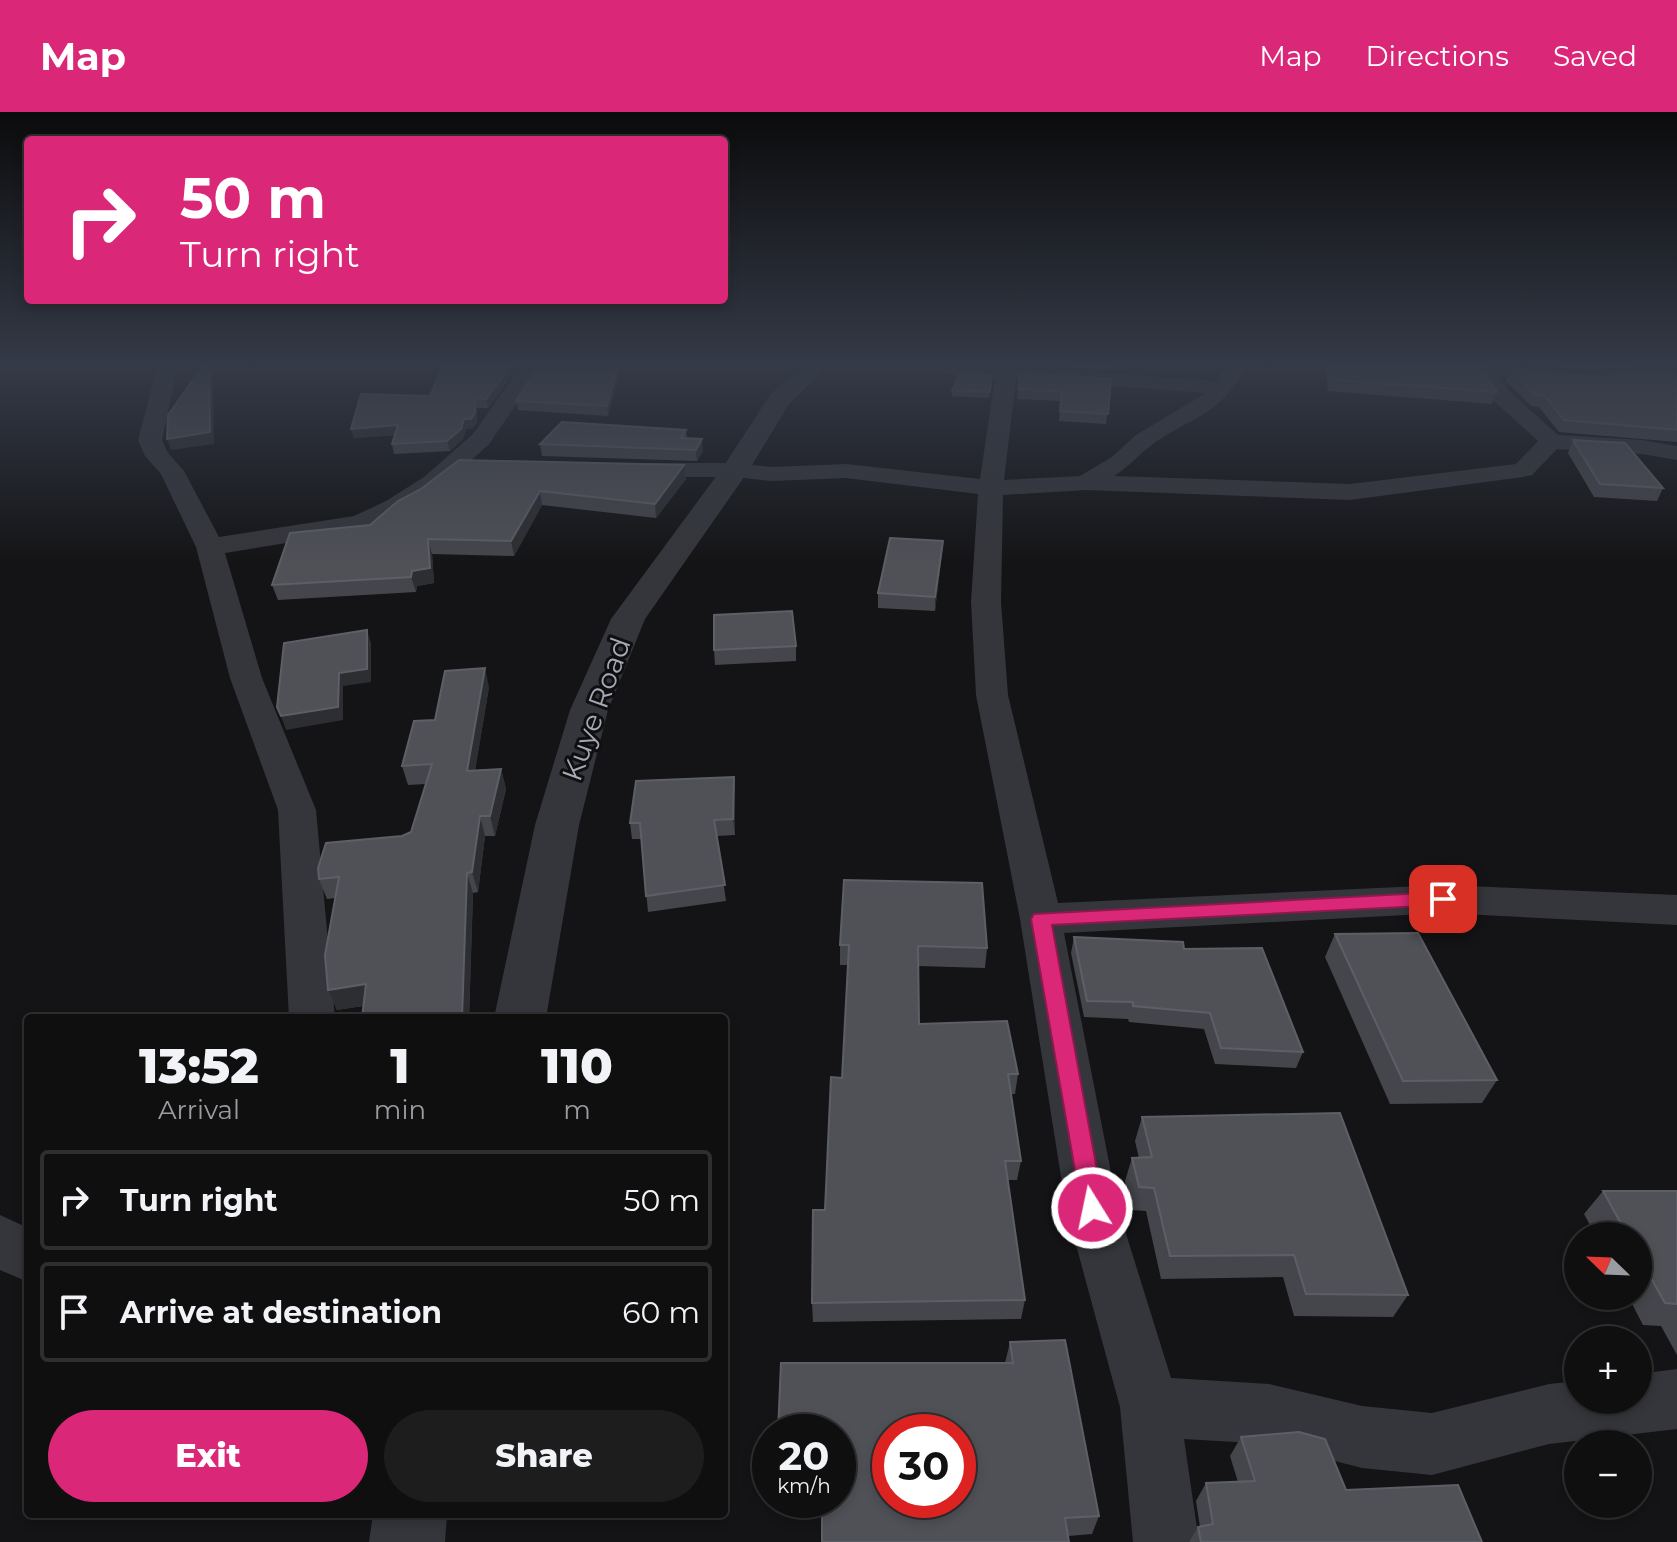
<!DOCTYPE html>
<html lang="en">
<head>
<meta charset="utf-8">
<style>
  :root { --surface:#0f0f10; --page:#1d1d1e; --text:#f1f3f6; --muted:#9b9c9f; --line:#2f2f30; --accent:#db2777 }
  body { margin:0; font-family:Montserrat,sans-serif; background:var(--page); color:var(--text); height:100vh; display:flex; flex-direction:column; font-size:30px; white-space:nowrap }
  * { box-sizing:border-box; margin:0 }
  p { font-size:26px; color:var(--muted) }
  .icon { flex:none; width:44px; height:44px; fill:none; stroke:currentColor; stroke-width:2; stroke-linecap:round; stroke-linejoin:round }
  .map { position:relative; flex:1; overflow:hidden }
  .drawer { position:absolute; left:24px; top:902px; width:704px; height:504px; display:flex; flex-direction:column; background:var(--surface); border-radius:8px; box-shadow:0 4px 12px #0003,0 0 0 2px var(--line) }
  .drawer>* { flex:none }
  .banner { position:absolute; left:24px; top:24px; width:704px; height:168px; border-radius:8px; box-shadow:0 4px 12px #0003,0 0 0 2px var(--line); background:#db2777; color:#fff; overflow:hidden }
  .needle { width:52px; rotate:293deg }
  .controls { position:absolute; left:1564px; top:1110px; display:grid; gap:16px }
  .controls a { display:grid; place-items:center; width:88px; height:88px; border-radius:50%; background:var(--surface); box-shadow:0 4px 12px #0003,0 0 0 2px var(--line); font-size:40px }
  .speed { position:absolute; left:752px; top:1302px; display:flex; gap:16px; font-size:40px; font-weight:700; text-align:center }
  .speed>* { display:grid; place-content:center; width:104px; height:104px; border-radius:50%; background:var(--surface); box-shadow:0 4px 12px #0003,0 0 0 2px var(--line); line-height:1 }
  .speed small { font-size:20px; font-weight:400 }
  .speed .limit { border:12px solid #d22; background:#fff; color:#111 }
  .pin { position:absolute; display:grid; place-items:center; width:68px; height:68px; color:#fff; margin:-34px; border-radius:16px; box-shadow:0 4px 12px #0006 }
  .me { position:absolute; width:88px; margin:-44px; rotate:350deg; stroke-linejoin:round; filter:drop-shadow(0 0 6px #0008) }
  .turn { display:flex; align-items:center; gap:28px; height:168px; padding:0 24px; font-size:36px }
  .turn .icon { width:104px; height:104px; stroke-width:2.5 }
  .turn b { display:block; font-size:56px; line-height:68px }
  .eta { display:flex; justify-content:space-evenly; align-items:center; height:136px; text-align:center }
  .eta b { font-size:48px; font-weight:800; line-height:56px }
  .button { display:flex; gap:16px; margin-top:auto; padding:16px 24px }
  .button a { flex:1; height:92px; border-radius:48px; background:var(--accent); color:#fff; font-size:32px; font-weight:800; line-height:92px; text-align:center }
  .button a+a { background:var(--page); color:var(--text) }
  ul { padding:0; list-style:none }
  li { display:flex; align-items:center; gap:24px; height:100px; margin:0 16px 12px; padding:0 8px; border:4px solid var(--line); border-radius:8px }
  li div { flex:1 }
  li b { display:block; font-size:30px }
  li em { font-style:normal }
  header { display:flex; align-items:center; gap:48px; box-sizing:border-box; height:112px; padding:0 40px; background:var(--accent); color:#fff }
  header strong { font-size:38px }
  nav { display:flex; gap:44px; margin-inline-start:auto; font-size:28px }
  .map>svg:first-child { display:block }
</style>
</head>
<body>
<header>
<strong>Map</strong>
<nav><a>Map</a><a>Directions</a><a>Saved</a></nav>
</header>
<div class="map">
<svg width="1677" height="1430" viewBox="0 0 1677 1430">
  <rect width="100%" height="100%" fill="#141416"/>
  <g fill="none" stroke-linecap="round" stroke-linejoin="round">
    <g fill="#35363b" fill-rule="evenodd">
      <path d="M158,252H178L162,328L168,341L184,359L219,425L354,404L386,389L424,365L473,322L523,252H544L489,332L441,376L405,400L360,419L225,441L262,566L316,698L335,906H289L278,698L230,566L196,435L161,362L145,344L138,328Z"/>
      <path d="M938,252H1017V255L1216,269L1227,252H1247C1221,304 1196,302 1153,332C1139,342 1129,355 1114,364L1350,372L1516,352L1538,329L1493,288L1473,252L1594,261L1606,257L1677,256V268L1611,269L1598,274L1501,265L1509,279L1558,323L1642,328L1677,334V348L1642,342L1557,337L1532,363L1523,365L1350,388L1086,378L1003,383L1001,490L1008,583L1058,791L1443,773L1677,783V813L1443,801L1064,821L1118,1096L1171,1266L1269,1272L1362,1294L1432,1301L1549,1272L1578,1269V1288H1638V1262L1677,1257V1317L1549,1332L1432,1363L1362,1356L1269,1332L1184,1327L1199,1430H1133L1120,1295L1066,1096L1020,807L976,583L971,490L978,382L846,366L772,369L735,365H635L623,358L635,351H735L772,355L846,352L980,367L995,266L945,262L938,260L935,256ZM1016,267L1206,281L1136,323L1112,345L1080,364L1004,368Z"/>
      <path d="M0,1103L28,1116V1170L0,1158Z"/>
    </g>
    <g fill="#35363b" fill-rule="evenodd">
      <path d="M804,252H830L789,292L749,358L645,507L608,598L579,713L546,906H494L535,713L570,598L611,507L723,355L770,283Z"/>
      <path d="M373,1402H447L445,1430H369Z"/>
    </g>
  </g>
  <g fill="#45464b">
    <path d="M520,252L488,296H477V311L473,316L466,317L463,327L450,339L394,342L392,332L395,323L354,326L351,317L430,284Z"/>
    <path d="M1020,252H1119L1116,259Z"/>
    <path d="M1320,252H1479L1497,280L1492,292L1328,279L1326,261Z"/>
    <path d="M1509,252H1663L1662,253L1594,258Z"/>
    <path d="M1511,257L1603,266L1677,265V330L1559,320L1539,295L1531,294L1506,269Z"/>
    <path d="M1020,261L1111,267L1106,312L1059,309L1061,289L1017,287Z"/>
    <path d="M992,263L989,286L952,284V278Z"/>
    <path d="M618,267L608,304L518,298L516,289Z"/>
    <path d="M686,318L687,326L703,339L697,349L542,344L540,332Z"/>
    <path d="M1573,328L1663,376L1657,389L1594,385L1568,341Z"/>
    <path d="M686,367L656,406L542,393L514,444L432,442L434,471L417,474L416,480L278,488L272,473L370,413L398,389Z"/>
    <path d="M943,429L935,499L878,496V481Z"/>
    <path d="M796,534V549L715,553L714,538Z"/>
    <path d="M489,575L475,658L501,657L506,677L495,724H485L478,780L473,781L469,906H362L363,894L337,898L328,878L335,786L327,787L319,767L411,720L426,672L408,673L402,654L435,608Z"/>
    <path d="M734,665L735,681V723L717,724L726,789L648,800L641,727H632L630,711Z"/>
    <path d="M1335,822L1497,968L1482,991L1390,992L1325,845Z"/>
    <path d="M1074,825L1184,837L1303,940L1296,956L1215,952L1204,917L1129,910L1128,907L1084,905L1071,841Z"/>
    <path d="M840,833L987,836L985,856L918,854L919,912L1018,962L1015,982H1011L1021,1049L1017,1068H1008L1025,1188L1021,1207L813,1210L812,1191L842,966L848,853H840Z"/>
    <path d="M1142,1005L1408,1183L1393,1205L1294,1204L1283,1165L1161,1167L1146,1099L1131,1098L1125,1069L1132,1046H1139L1135,1029Z"/>
    <path d="M1603,1079H1677V1243L1661,1214L1643,1213L1628,1184H1638V1124H1596L1584,1102Z"/>
    <path d="M1010,1230L1099,1404L1092,1422L1068,1424L822,1401H777L776,1388H838L1005,1251Z"/>
    <path d="M1241,1325L1346,1378L1482,1430H1189L1198,1415H1200L1196,1389L1206,1371L1238,1370L1230,1344Z"/>
  </g>
  <g fill="#2d2e31">
    <path d="M209,252H212L213,255L214,332L171,338L167,327Z"/>
    <path d="M512,252H520L488,296L486,287Z"/>
    <path d="M617,258L618,267L608,304L607,294Z"/>
    <path d="M475,286L477,296V311L473,316L466,317L463,327L450,339L447,329Z"/>
    <path d="M398,313L400,323L354,326L351,317Z"/>
    <path d="M702,327L703,339L697,349L696,338Z"/>
    <path d="M684,353L686,367L656,406L655,392Z"/>
    <path d="M540,379L542,393L514,444L511,429Z"/>
    <path d="M428,427L432,442L434,471L417,474L416,480L411,465L412,459Z"/>
    <path d="M943,429L942,443L935,499V485Z"/>
    <path d="M367,518L371,531V570L343,574V608L286,618L281,604L339,561Z"/>
    <path d="M485,556L489,575L472,678L467,659Z"/>
    <path d="M501,657L506,677L495,724L490,704Z"/>
    <path d="M734,665L735,681V723L733,707Z"/>
    <path d="M480,704L485,724L478,780L472,760Z"/>
    <path d="M467,761L473,781L469,906H462Z"/>
    <path d="M366,872L374,892L337,898L328,878Z"/>
  </g>
  <g fill="#505157" stroke="#5d5f66" stroke-width="2" fill-rule="evenodd">
    <path d="M204,252H209L210,320L167,327L168,303Z"/>
    <path d="M444,252H512L486,287L475,286V301L471,307H464L461,317L447,329L392,332L398,313L351,317L361,282L430,284Z"/>
    <path d="M1329,252H1479L1497,280L1331,268Z"/>
    <path d="M1511,257L1603,266L1616,261L1671,260L1677,265V318L1564,308L1544,283H1535Z"/>
    <path d="M617,258L607,294L516,289L535,260Z"/>
    <path d="M961,260L992,263L990,280L952,278Z"/>
    <path d="M1020,261L1111,267L1108,302L1060,299L1062,280L1018,277Z"/>
    <path d="M562,310L686,318L681,326L702,327L696,338L540,332Z"/>
    <path d="M1573,328L1625,331L1663,376L1600,372Z"/>
    <path d="M459,348L684,353L655,392L540,379L511,429L428,427L430,456L412,459L411,465L272,473L290,421L370,413L398,389L421,377Z"/>
    <path d="M890,426L943,429L935,485L878,481Z"/>
    <path d="M792,499L796,534L714,538V503Z"/>
    <path d="M367,518V557L339,561L338,595L281,604L277,595L284,531Z"/>
    <path d="M485,556L467,659L501,657L490,704H480L472,760L467,761L462,906H362L366,872L328,878L325,843L339,765L319,767L318,756L326,731L402,724L411,720L432,652L402,654L414,609L435,608L445,559Z"/>
    <path d="M734,665L733,707L714,708L725,773L646,784L640,711H630L636,669Z"/>
    <path d="M844,768L982,771L987,836L918,834L919,912L1007,909L1018,962H1008L1021,1049H1005L1025,1188L812,1191L813,1098H825L831,965L842,966L849,833H840Z"/>
    <path d="M1418,821L1497,968L1403,969L1335,822Z"/>
    <path d="M1074,825L1183,830L1184,837L1262,836L1303,940L1221,936L1210,901L1133,894V890L1087,889Z"/>
    <path d="M1340,1001L1408,1183L1306,1182L1294,1143L1170,1144L1154,1076L1139,1075L1132,1046L1152,1045L1142,1005Z"/>
    <path d="M1603,1079H1677V1192L1665,1191L1638,1143V1124H1628Z"/>
    <path d="M1065,1228L1099,1404L1065,1406L1069,1430H822V1388H838V1320H778L781,1251H1013L1010,1230ZM890,1320H958V1388H890Z"/>
    <path d="M1299,1320L1325,1327L1346,1378L1458,1373L1482,1430H1201L1198,1415L1213,1412L1206,1371L1255,1369L1241,1325Z"/>
  </g>
  <linearGradient id="sky" x2="0" y2="1"><stop stop-color="#0b0b0c"/><stop offset="0.56" stop-color="#343a47"/><stop offset="1" stop-color="#343a47" stop-opacity="0"/></linearGradient>
  <rect width="1677" height="452" fill="url(#sky)"/>
  <path fill="#db2777" stroke="#8e194d" stroke-width="2" d="M1443,780L1452,787L1443,793L1052,813L1104,1096L1101,1104L1092,1107L1083,1104L1031,807L1034,802Z"/>
  <g text-anchor="middle" stroke-width="6" stroke-linejoin="round" paint-order="stroke">
    <g font-size="28" fill="#a6aab6" stroke="#0f0f11">
      <text transform="translate(596 597) rotate(-70)" y="10">Kuye Road</text>
    </g>
  </g>
</svg>
<div class="controls">
<a><svg class="needle" viewBox="-14 -14 28 28"><path d="M0-13l5 13h-10z" fill="#e53935"/><path d="M0 13l5-13h-10z" fill="#9b9c9f"/></svg></a>
<a>+</a>
<a>−</a>
</div>
<div class="speed"><div>20<small>km/h</small></div><div class="limit">30</div></div>
<div class="pin" style="left:1443px;top:787px;background:#d93025"><svg class="icon" aria-label="arrive" viewBox="0 0 24 24"><path d="M6 21V4h12l-3 4 3 4H6"/></svg></div>
<svg class="me" style="left:1092px;top:1096px" viewBox="-20 -20 40 40"><circle r="17" fill="#db2777" stroke="#fff" stroke-width="3"/><path d="M0-11L8 9 0 5-8 9z" fill="#fff"/></svg>
<div class="banner">
<div class="turn"><svg class="icon" aria-label="right" viewBox="0 0 24 24"><path d="M7 20v-9h11M14 6l5 5-5 5"/></svg><div><b>50 m</b>Turn right</div></div>
</div>
<section class="drawer">
<div class="eta">
<div><b>13:52</b><p>Arrival</p></div>
<div><b>1</b><p>min</p></div>
<div><b>110</b><p>m</p></div>
</div>
<ul>
<li><svg class="icon" aria-label="right" viewBox="0 0 24 24"><path d="M7 20v-9h11M14 6l5 5-5 5"/></svg><div><b>Turn right</b></div><em>50 m</em></li>
<li><svg class="icon" aria-label="arrive" viewBox="0 0 24 24"><path d="M6 21V4h12l-3 4 3 4H6"/></svg><div><b>Arrive at destination</b></div><em>60 m</em></li>
</ul>
<div class="button"><a>Exit</a><a>Share</a></div>
</section>
</div>
</body>
</html>
